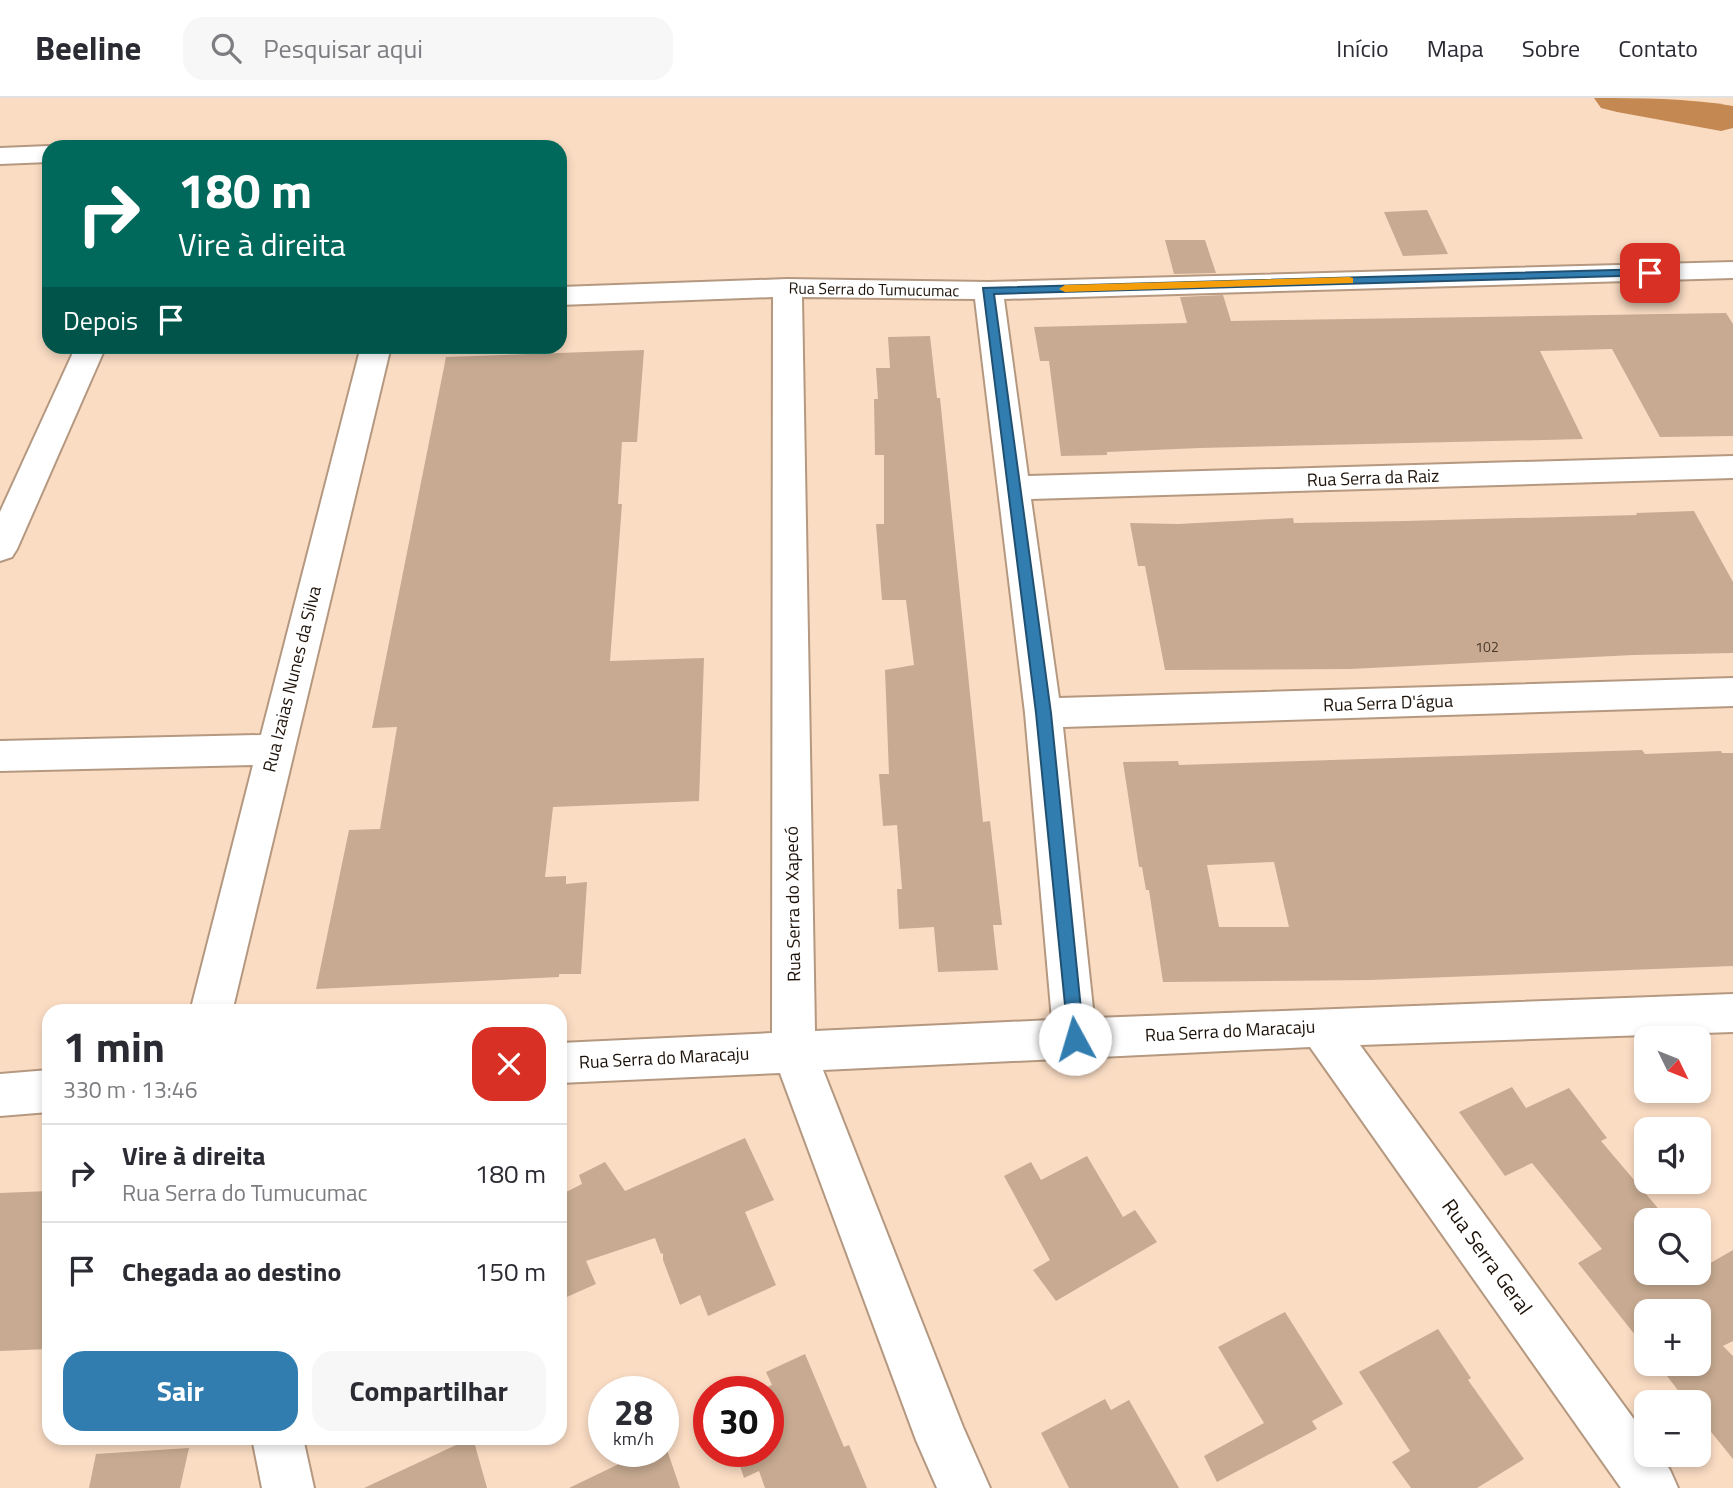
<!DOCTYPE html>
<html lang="pt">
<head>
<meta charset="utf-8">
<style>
  :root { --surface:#fff; --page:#f7f7f7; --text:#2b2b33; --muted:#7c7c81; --line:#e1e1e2; --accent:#327db0 }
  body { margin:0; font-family:"Titillium Web",sans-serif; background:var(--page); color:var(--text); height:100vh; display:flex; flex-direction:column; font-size:26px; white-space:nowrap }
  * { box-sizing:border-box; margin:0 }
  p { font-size:23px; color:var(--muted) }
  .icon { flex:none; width:38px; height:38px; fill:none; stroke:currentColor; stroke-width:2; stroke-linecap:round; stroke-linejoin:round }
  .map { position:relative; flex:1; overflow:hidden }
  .details { position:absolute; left:42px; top:906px; width:525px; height:441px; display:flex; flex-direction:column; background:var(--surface); border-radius:21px; box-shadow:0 4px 10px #0003 }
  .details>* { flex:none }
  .hud { position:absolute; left:42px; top:42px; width:525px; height:214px; border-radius:21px; box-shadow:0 4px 10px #0003; background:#00695c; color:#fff; overflow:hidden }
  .needle { width:46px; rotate:133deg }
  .controls { position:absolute; left:1634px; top:928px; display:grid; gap:14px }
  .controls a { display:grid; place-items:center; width:77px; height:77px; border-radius:14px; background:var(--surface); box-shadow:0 4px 10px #0003; font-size:35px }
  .speed { position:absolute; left:588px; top:1278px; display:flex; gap:14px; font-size:35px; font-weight:700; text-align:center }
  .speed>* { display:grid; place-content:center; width:91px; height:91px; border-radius:50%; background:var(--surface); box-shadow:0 4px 10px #0003; line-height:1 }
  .speed small { font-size:18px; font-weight:400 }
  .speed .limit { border:10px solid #d22; background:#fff; color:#111 }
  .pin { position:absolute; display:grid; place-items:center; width:60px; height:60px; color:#fff; margin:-30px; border-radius:14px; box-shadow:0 4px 10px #0006 }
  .me { position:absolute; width:77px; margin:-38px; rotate:354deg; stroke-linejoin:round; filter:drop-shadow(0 0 5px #0008) }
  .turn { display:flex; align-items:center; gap:24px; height:147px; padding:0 21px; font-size:32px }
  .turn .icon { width:91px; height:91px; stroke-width:2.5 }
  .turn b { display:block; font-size:49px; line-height:60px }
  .then { display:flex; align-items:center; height:66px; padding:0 21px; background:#0003; gap:14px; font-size:26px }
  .round { display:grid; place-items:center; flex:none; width:74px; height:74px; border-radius:21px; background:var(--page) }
  .overview { display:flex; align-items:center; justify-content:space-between; height:119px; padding:0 21px }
  h1 { font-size:42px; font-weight:700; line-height:52px }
  .button { display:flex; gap:14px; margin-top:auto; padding:14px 21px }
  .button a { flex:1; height:80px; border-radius:21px; background:var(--accent); color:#fff; font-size:28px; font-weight:700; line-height:80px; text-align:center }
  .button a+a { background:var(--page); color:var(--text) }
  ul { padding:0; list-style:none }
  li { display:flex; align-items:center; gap:21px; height:98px; padding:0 21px; border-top:2px solid var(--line) }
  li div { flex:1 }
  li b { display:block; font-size:26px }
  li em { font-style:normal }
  header { display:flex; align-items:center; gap:42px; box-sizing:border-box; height:98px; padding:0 35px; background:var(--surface); border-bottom:2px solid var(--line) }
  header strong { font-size:33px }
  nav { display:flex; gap:38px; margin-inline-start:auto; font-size:24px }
  .search { width:490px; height:63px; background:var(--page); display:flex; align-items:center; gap:18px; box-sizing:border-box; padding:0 24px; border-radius:21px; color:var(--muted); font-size:26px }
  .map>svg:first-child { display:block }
</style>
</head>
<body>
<header>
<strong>Beeline</strong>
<div class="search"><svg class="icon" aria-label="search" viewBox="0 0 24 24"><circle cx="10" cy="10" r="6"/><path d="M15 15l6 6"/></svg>Pesquisar aqui</div>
<nav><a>Início</a><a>Mapa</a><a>Sobre</a><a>Contato</a></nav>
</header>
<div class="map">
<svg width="1733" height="1390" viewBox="0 0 1733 1390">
  <rect width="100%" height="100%" fill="#fadcc3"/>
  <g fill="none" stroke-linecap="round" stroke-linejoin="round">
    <path fill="#c48953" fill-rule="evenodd" d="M1594,0C1640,0 1687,0 1733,8V30L1721,33L1617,14L1601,10Z"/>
  </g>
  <g fill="#c7aa91" fill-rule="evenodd">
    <path d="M1427,112L1448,156L1403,158L1384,114Z"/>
    <path d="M1165,142H1205L1216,175L1174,176Z"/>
    <path d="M1223,197L1231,223L1726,215L1733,226V338L1660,339L1612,251L1540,253L1583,341L1200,350L1107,354V357L1061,358L1049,263H1040L1034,229L1187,225L1180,199Z"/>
    <path d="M930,238L937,300H940L983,724L990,723L1002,827H993L998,872L938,874L934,829L899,831L897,791H902L897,727L883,728L879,676H889L885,572L914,567L906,502H882L876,426H884V357H875L874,301H878L876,270H890L888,239Z"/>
    <path d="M644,252L637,344H622L618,406H622L610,563L704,560L699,703L553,709L545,779L566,778V786L587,784L581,876H559V879L316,891L349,732L380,731L397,629L372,630L446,259Z"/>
    <path d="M1694,413L1733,484V555L1633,557L1350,571L1165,572L1145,468H1138L1130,425L1178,426L1293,420L1294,425L1405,423L1637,417L1636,415Z"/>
    <path d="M1642,652L1645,656L1721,653L1722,655H1733V868L1371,882L1163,884L1149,792H1146L1142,769H1139L1123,664L1178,663L1179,667ZM1274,764L1289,829H1219L1207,767Z"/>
    <path d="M1512,989L1526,1010L1569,990L1607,1040L1601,1043L1668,1122H1647V1174H1699V1158L1707,1167L1733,1152V1243L1723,1248L1733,1258V1361L1699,1319V1304H1687L1657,1265H1699V1213H1647V1252L1578,1165L1602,1151L1532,1065L1505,1078L1459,1014Z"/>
    <path d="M745,1040L774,1102L745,1114L776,1187L708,1218L700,1197L680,1207L663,1162V1155L661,1156L655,1140L586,1163L596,1186L560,1202V1097L582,1086L579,1077L605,1064L625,1093Z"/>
    <path d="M1087,1058L1123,1119L1135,1112L1157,1144L1056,1203L1033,1172L1050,1162L1004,1078L1031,1064L1041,1082Z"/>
    <path d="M49,1093V1251L0,1253V1095Z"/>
    <path d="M1285,1214L1343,1306L1312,1323L1317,1331L1217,1384L1204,1358L1264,1325L1218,1249Z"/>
    <path d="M1438,1231L1471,1280L1468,1282L1524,1361L1477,1390H1411L1392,1364L1410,1353L1359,1274Z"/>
    <path d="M805,1256L844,1349L849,1347L867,1390H765L759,1373L744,1380L735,1353H768V1293H759L772,1287L766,1274Z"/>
    <path d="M1105,1301L1111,1312L1129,1302L1179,1390H1069L1041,1335Z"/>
    <path d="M471,1340H473L487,1390H364Z"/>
    <path d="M663,1340L680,1390H569L621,1365L619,1358L630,1353H663Z"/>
    <path d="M189,1350L180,1390H89L96,1356Z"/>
  </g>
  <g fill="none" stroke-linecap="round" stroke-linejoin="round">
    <g stroke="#b49880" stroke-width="4">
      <g id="minor">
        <path d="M49,48L52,49H49V64L0,66V50Z"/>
        <path d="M1733,164V180L1004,201L1028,378L1733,358V380L1031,401L1059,600L1733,580V608L1063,629L1094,920L1733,896V934L1360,947L1647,1339V1356H1659L1670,1372L1678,1390H1621L1310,949L823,972L963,1329L990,1390H937L916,1342L780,975L560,985V945L772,935L773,199L560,207V189L787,181L988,184ZM802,199L975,201L1025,615L1052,922L815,933Z"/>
        <path d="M76,248H106L17,451L12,459L0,463V414Z"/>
        <path d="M361,248H391L232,914H190L253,667L0,673V643L261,637Z"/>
        <path d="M49,972V1014L0,1018V976Z"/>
        <path d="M252,1340H303L314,1390H262Z"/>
      </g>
    </g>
    <use href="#minor" fill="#fff" fill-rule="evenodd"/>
  </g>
  <path fill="#327db0" stroke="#205172" stroke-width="2" d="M1650,171L1654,172V177L994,196L1051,615L1084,941L1082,947L1075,949L1069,947L1036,615L983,190Z"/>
  <path fill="#f59e0b" d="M1349,179L1353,180V185L1065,194L1059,191L1065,187Z"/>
  <g text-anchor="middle" stroke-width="5" stroke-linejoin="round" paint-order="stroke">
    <g font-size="14" fill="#48392c">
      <text x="1487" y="554">102</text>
    </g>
    <g font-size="16" fill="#1e130a" stroke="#fff">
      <text transform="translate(874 191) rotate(1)" y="6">Rua Serra do Tumucumac</text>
    </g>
    <g font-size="18" fill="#1e130a" stroke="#fff">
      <text transform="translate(1373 380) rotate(-2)" y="6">Rua Serra da Raiz</text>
      <text transform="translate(292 581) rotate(-76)" y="6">Rua Izaias Nunes da Silva</text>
      <text transform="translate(1388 605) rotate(-2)" y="6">Rua Serra D'água</text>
      <text transform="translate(793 806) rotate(-91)" y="6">Rua Serra do Xapecó</text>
      <text transform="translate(1230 933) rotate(-3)" y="6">Rua Serra do Maracaju</text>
      <text transform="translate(664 960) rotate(-3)" y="6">Rua Serra do Maracaju</text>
    </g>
    <g font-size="21" fill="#1e130a" stroke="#fff">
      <text transform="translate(1487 1159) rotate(54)" y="7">Rua Serra Geral</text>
    </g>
  </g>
</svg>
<div class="controls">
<a><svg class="needle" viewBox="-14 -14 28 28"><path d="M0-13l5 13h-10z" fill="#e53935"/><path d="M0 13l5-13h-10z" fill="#7c7c81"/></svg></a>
<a><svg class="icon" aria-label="sound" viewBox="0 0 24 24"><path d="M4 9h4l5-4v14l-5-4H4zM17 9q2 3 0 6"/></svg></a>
<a><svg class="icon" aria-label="search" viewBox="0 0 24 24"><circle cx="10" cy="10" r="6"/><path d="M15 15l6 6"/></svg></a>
<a>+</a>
<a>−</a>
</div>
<div class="speed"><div>28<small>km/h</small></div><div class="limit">30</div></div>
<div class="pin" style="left:1650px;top:175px;background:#d93025"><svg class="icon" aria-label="arrive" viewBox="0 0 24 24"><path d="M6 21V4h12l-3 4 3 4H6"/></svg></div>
<svg class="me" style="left:1075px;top:941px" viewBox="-20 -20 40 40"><circle r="19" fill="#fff"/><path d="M0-13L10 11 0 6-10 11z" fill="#327db0"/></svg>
<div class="hud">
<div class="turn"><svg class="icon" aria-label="right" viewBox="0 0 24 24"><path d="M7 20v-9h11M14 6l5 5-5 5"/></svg><div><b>180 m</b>Vire à direita</div></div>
<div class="then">Depois<svg class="icon" aria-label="arrive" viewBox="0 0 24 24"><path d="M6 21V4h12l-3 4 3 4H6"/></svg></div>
</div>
<section class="details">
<div class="overview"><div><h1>1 min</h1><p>330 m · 13:46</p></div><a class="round" style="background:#d93025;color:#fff"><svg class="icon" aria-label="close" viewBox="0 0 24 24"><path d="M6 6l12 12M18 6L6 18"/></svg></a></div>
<ul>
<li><svg class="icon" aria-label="right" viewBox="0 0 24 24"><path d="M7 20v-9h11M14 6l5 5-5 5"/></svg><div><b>Vire à direita</b><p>Rua Serra do Tumucumac</p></div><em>180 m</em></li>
<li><svg class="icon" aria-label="arrive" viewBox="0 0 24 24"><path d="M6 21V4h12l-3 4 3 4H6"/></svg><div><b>Chegada ao destino</b></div><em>150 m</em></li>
</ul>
<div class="button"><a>Sair</a><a>Compartilhar</a></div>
</section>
</div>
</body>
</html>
